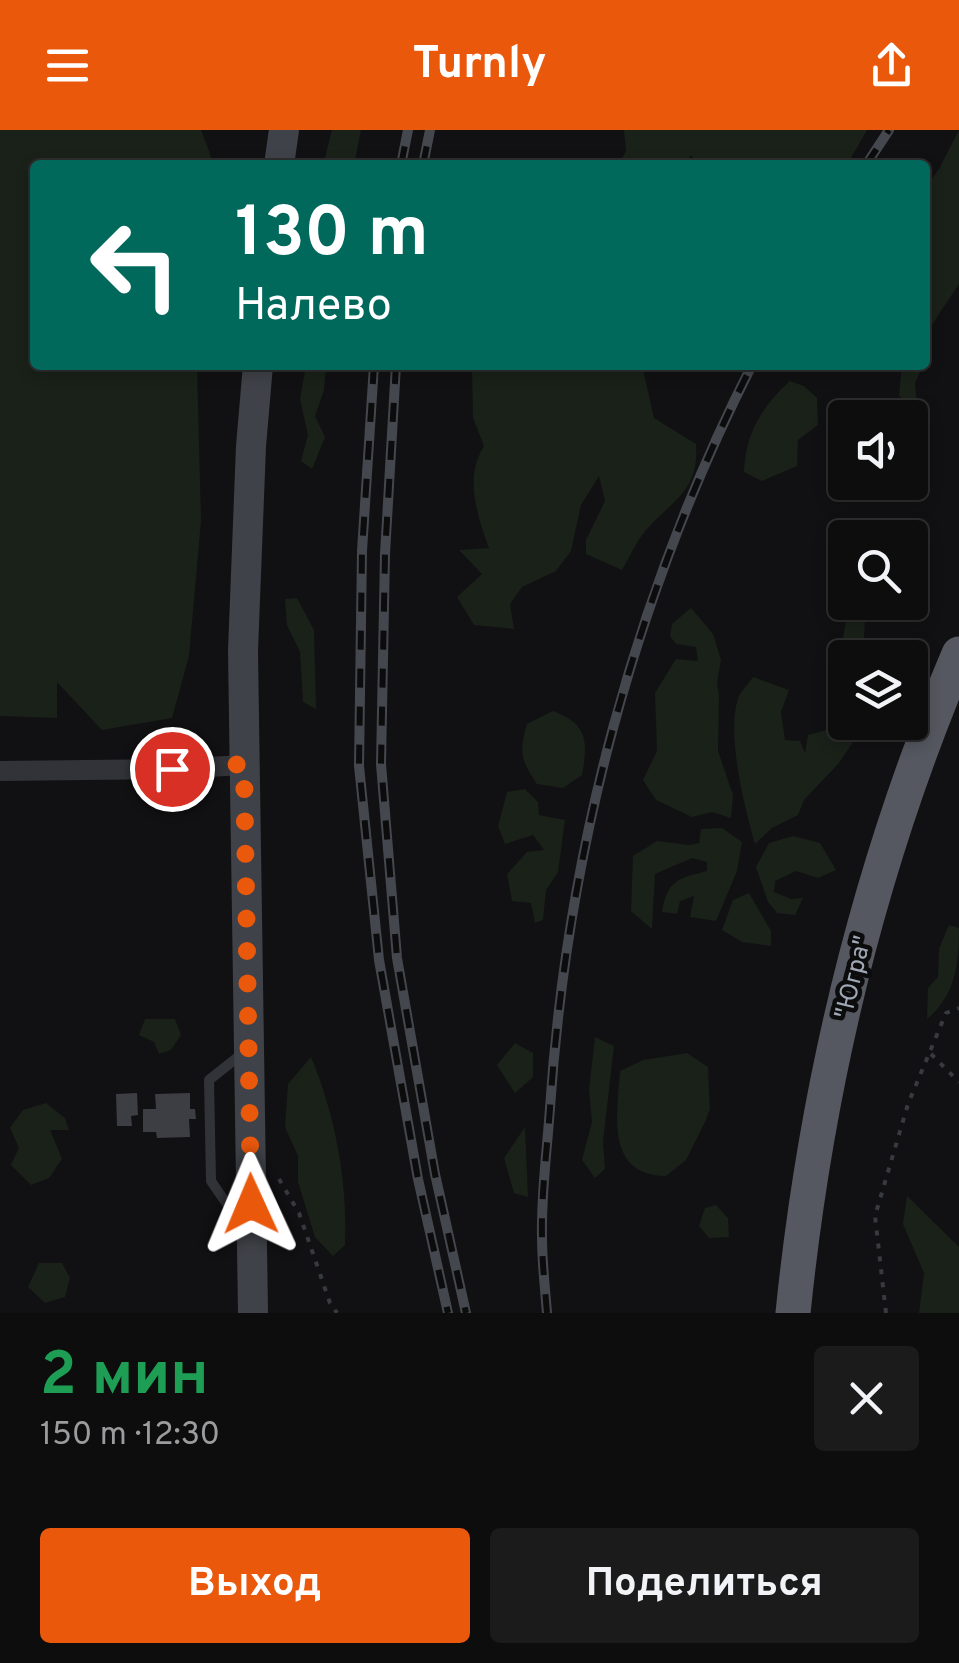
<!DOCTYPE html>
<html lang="ru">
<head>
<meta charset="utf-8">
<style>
  :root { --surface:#0d0d0e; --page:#1b1b1c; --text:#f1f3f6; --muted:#9a9c9e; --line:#2d2d2e; --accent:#ea580c }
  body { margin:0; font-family:Overpass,sans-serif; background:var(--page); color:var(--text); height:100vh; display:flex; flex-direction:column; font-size:38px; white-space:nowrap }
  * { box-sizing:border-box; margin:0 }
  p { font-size:32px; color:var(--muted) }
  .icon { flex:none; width:55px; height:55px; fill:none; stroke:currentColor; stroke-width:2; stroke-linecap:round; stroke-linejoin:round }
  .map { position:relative; height:1183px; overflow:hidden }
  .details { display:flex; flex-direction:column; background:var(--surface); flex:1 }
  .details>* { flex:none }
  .top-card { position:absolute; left:30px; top:30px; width:900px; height:210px; border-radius:10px; box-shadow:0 5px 15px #0003,0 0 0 2px var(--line); background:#00695c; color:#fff; overflow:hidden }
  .fabs { position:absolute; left:828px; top:270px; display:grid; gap:20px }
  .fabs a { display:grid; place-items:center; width:100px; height:100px; border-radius:10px; background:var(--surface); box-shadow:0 5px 15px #0003,0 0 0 2px var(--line); font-size:50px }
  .pin { position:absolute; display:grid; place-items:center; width:85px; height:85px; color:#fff; margin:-42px; border:5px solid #fff; border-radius:50%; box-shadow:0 2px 10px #0007 }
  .me { position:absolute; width:110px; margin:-55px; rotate:359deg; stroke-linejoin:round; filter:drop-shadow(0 0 8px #0008) }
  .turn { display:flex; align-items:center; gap:35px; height:210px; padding:0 40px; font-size:45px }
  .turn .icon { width:130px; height:130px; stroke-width:2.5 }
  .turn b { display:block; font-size:70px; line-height:85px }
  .round { display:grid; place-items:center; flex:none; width:105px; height:105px; border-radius:10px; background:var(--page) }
  .headline { display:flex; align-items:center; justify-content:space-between; height:170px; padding:0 40px }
  h1 { font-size:60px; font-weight:700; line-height:75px; color:#1e9e55 }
  .cta { display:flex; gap:20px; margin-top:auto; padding:20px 40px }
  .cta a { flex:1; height:115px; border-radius:10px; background:var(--accent); color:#fff; font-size:40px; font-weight:700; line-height:115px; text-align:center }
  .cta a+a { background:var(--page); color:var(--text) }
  header { display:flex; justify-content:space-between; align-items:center; height:130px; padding:0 40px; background:var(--accent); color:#fff; font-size:45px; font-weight:700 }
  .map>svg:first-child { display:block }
</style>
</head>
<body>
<header><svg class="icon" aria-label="menu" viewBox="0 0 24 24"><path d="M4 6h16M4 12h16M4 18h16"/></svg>Turnly<svg class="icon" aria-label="share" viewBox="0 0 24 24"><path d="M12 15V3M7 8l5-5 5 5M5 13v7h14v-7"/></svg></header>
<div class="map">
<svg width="959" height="1183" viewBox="0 0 959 1183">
  <rect width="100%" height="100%" fill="#111113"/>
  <g fill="#192119">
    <path d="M0,0H201L211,26L210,35H35V235H197L201,391L189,526L172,588L102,600L57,552V588L0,586Z"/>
    <path d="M332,0H361L354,35H323Z"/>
    <path d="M624,0H867L847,35H698L691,25L684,35H619L626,21Z"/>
    <path d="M959,0V154L925,205V58L939,39Z"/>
    <path d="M306,235H326L324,260L315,286L325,307L312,339L301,331L308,305L300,269Z"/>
    <path d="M472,235H642L654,288L696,314C699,361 674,369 647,399C636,411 630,427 622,440L586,424V410L605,371L599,346L581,375L571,421L556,441L522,457L510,474L514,499L474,495L457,467L482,444L459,420L489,418C477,385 464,347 484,316L473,288Z"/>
    <path d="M902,235H923L915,253L917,279L899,266Z"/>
    <path d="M790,251L804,256L817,268L818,295L798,310L797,336L762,351L744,342C745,304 762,276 790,251Z"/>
    <path d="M297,468L314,500L316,579L303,572L300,522L287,495L285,469Z"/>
    <path d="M691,478L713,504L721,530L717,553L719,566L718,621L733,665L731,688L712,682L692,687L656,670L643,650L657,621L655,563L676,529L698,531L696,517L676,514L670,506L672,494Z"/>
    <path d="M865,488L863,527L845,528V558L833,554V525L843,509L846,491Z"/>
    <path d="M753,547L789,560L781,582L785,610L800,611L805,623L808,605L830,599L853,612L839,633L804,670L798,685L772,698L755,714C745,678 725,602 739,566C742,560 749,553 753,547Z"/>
    <path d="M553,581C588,594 588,612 582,645L563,658L537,654C520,629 519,622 527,594Z"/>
    <path d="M525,659L538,672L539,685L565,690L558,742L546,760L543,790L535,793L531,773L512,771L507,744L527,722L544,720L533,705L505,714L498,696L507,662Z"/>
    <path d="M722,698L742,712L737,741L716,791L690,787L694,766L680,771L677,784L662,782C667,750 679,748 707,741V732L692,728L655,744L652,799L631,781L633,726L657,711L689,715L699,713L701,699Z"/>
    <path d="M793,706L820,713L836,740L818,748L796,741L775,751L774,762L791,769L803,768L795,785L777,783L768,772L756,737L769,713Z"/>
    <path d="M749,763L771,801V816L742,812L722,800L733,770Z"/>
    <path d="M949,795L959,798C959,833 956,865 927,889L928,858L938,847L939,819Z"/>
    <path d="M145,889H175L181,905L171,920L159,924L154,912L139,905Z"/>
    <path d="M595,907L614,916L603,1011L605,1039L595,1048L582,1030L592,992L589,959Z"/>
    <path d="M515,913L533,923V947L515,963L497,935Z"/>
    <path d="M687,923L708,937L710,979L705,992L686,1030L666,1046C605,1045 617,985 620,941L643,930Z"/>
    <path d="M311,927C335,984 348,1053 345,1115L333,1126L315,1107L298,1052V1026L285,997L288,954Z"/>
    <path d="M46,973L65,988L69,1000H50L62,1029L49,1048L31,1055L11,1035L19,1018L10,998L23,980Z"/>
    <path d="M525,997L528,1067L514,1063L504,1028Z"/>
    <path d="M907,1066L959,1117V1183H919L924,1143L903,1094Z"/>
    <path d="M716,1075L728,1088L729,1107L709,1108L699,1096L705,1078Z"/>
    <path d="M39,1133H62L70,1148L65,1167L45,1173L28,1157Z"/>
  </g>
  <g fill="#3d3e43">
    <path d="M137,963L138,985L131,986L132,996H117L116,964Z"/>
    <path d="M190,963V979H195L196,989H189L190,1007L157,1008L156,1002H143V979H156L155,964Z"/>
  </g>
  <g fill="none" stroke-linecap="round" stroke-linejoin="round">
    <g stroke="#373a3f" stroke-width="4" stroke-dasharray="5 8" stroke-linecap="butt">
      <path d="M931,924L959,952"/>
      <path d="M279,1049L299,1083L330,1173L337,1183"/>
      <path d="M886,1183L875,1086L908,974L946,883L959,878"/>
    </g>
    <path stroke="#313338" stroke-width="10" d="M243,923L209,950L211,1051L244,1099"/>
    <path stroke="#313338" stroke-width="20" d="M0,641L172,639L244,635"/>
    <g stroke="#3f4248" stroke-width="30">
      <path d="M279,35L284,0"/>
      <path d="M253,1183L243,521L251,316L258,235"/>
    </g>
    <path stroke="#555860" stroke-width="35" d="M793,1183C816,957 870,733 959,524"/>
    <g stroke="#44474d" stroke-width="10">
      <g id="rail">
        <path d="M401,35L408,0"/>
        <path d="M423,35L430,0"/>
        <path d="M866,35L889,0"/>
        <path d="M374,235L362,421L359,636L379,830L418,1049L448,1183"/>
        <path d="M396,235L385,424L381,634L397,828L435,1044L466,1183"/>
        <path d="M547,1183C545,1158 542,1132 542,1107C541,1064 547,1021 550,978C567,721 635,465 752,235"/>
      </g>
    </g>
    <use href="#rail" stroke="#0c0c0d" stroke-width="6" stroke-dasharray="19" stroke-linecap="butt"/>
  </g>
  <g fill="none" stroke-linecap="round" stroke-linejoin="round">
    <path stroke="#ea580c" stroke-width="18" stroke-dasharray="0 32.4" d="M172,639L244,634L251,1074"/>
  </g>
  <g text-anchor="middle" stroke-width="9" stroke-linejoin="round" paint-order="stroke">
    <g font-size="25" fill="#a0a8b5" stroke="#0c0c0d">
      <text transform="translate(852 847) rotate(-76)" y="9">"Югра"</text>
    </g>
  </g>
</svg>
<div class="fabs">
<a><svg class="icon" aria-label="sound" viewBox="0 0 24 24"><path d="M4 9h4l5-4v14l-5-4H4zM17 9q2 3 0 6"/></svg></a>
<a><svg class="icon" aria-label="search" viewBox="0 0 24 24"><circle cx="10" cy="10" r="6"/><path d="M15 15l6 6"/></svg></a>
<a><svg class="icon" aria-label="layers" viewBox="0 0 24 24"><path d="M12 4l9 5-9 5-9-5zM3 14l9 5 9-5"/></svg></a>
</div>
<div class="pin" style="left:172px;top:639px;background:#d93025"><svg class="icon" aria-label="arrive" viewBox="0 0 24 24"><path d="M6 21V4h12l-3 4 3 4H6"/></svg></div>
<svg class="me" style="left:251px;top:1074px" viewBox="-20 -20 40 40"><path d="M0-17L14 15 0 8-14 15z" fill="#ea580c" stroke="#fff" stroke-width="4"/></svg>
<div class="top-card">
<div class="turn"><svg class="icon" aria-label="left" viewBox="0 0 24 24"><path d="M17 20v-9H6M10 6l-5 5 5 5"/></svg><div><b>130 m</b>Налево</div></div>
</div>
</div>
<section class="details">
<div class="headline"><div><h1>2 мин</h1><p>150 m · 12:30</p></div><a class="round"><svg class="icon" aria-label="close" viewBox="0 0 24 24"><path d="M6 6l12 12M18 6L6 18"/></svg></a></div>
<div class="cta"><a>Выход</a><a>Поделиться</a></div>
</section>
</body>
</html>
